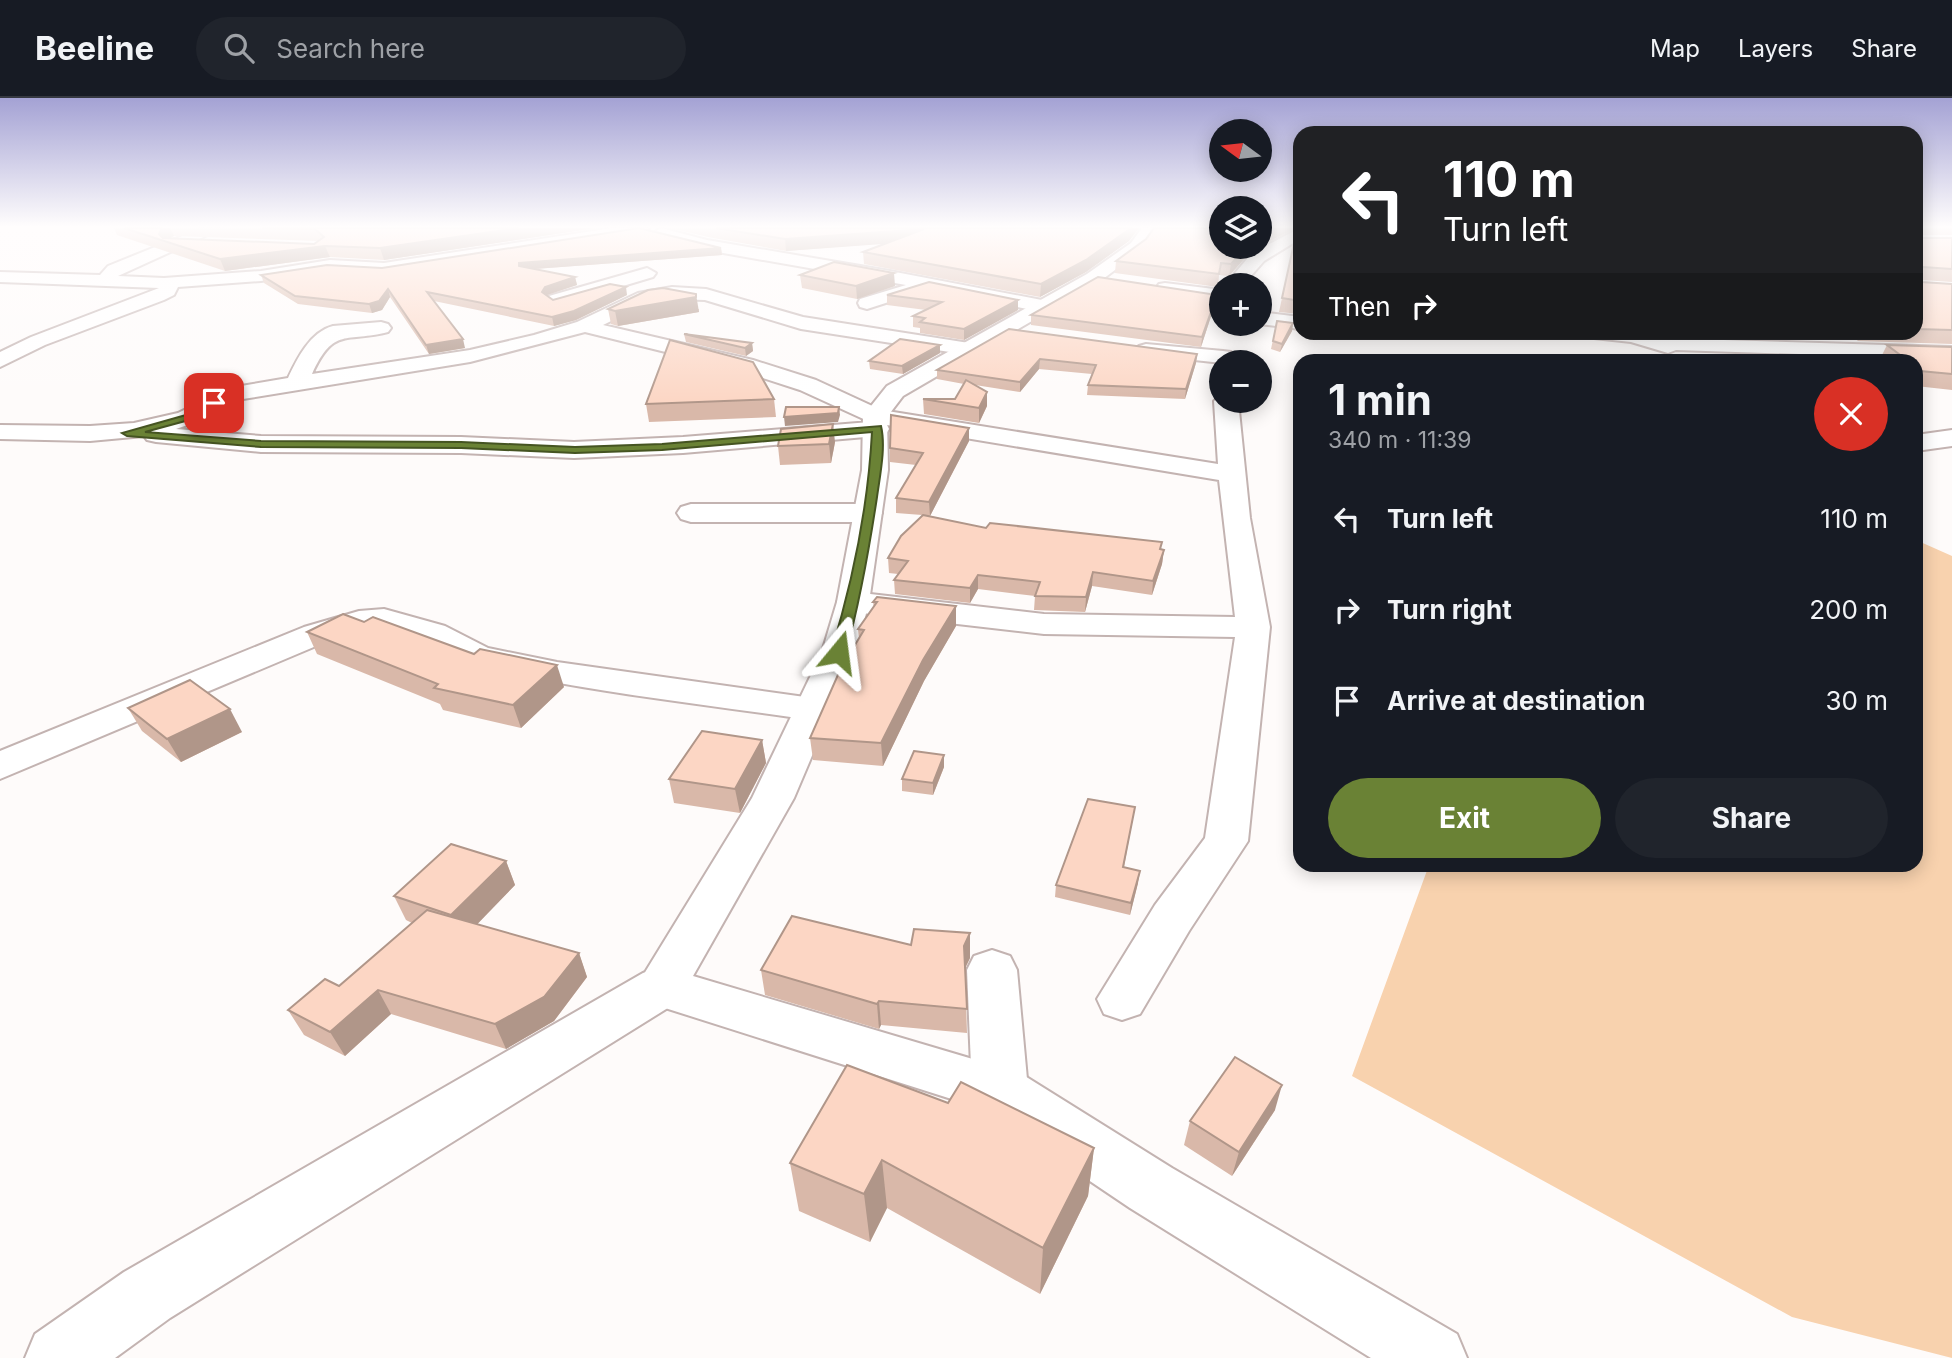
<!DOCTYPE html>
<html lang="en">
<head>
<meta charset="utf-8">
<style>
  :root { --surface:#171b24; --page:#20242c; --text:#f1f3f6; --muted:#9ea1a6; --line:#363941; --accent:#6a8235 }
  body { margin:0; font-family:Inter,sans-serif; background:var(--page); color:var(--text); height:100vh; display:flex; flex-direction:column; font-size:26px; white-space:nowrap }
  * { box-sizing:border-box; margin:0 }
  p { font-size:23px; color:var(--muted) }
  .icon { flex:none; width:38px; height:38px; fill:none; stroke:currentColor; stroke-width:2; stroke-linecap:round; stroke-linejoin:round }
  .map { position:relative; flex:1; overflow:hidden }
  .drawer { position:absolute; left:1293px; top:256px; width:630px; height:518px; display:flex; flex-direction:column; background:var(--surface); border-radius:21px; box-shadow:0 4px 18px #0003 }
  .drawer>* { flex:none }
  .top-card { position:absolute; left:1293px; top:28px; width:630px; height:214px; border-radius:21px; box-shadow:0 4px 18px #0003; background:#202124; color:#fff; overflow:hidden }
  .needle { width:46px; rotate:285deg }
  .tools { position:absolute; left:1209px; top:21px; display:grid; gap:14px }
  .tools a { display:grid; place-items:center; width:63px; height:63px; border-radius:50%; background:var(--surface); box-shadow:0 4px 18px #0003; font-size:35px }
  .pin { position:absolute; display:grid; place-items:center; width:60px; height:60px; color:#fff; margin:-30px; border-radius:14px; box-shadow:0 4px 10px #0006 }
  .me { position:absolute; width:77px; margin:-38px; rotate:16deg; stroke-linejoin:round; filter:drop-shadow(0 0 5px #0008) }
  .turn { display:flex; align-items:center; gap:24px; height:147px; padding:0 35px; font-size:32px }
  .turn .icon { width:91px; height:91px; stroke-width:2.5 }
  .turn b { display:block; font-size:49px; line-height:60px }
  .then { display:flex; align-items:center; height:66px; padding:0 35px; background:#0003; gap:14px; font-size:26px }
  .round { display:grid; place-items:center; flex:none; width:74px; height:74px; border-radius:37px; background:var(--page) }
  .head { display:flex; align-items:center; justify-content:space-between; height:119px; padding:0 35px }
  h1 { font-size:42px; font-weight:700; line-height:52px }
  .action { display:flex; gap:14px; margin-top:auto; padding:14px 35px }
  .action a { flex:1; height:80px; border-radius:42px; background:var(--accent); color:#fff; font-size:28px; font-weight:700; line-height:80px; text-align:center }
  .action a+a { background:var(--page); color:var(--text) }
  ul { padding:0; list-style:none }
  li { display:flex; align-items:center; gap:21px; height:91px; padding:0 35px }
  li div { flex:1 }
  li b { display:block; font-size:26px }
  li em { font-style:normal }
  header { display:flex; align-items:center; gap:42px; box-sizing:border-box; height:98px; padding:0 35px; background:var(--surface); border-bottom:2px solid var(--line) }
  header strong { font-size:33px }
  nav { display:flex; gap:38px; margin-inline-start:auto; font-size:24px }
  .search { width:490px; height:63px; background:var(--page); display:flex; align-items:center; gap:18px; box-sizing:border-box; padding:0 24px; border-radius:38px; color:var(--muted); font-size:26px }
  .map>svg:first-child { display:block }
</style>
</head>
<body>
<header>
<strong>Beeline</strong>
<div class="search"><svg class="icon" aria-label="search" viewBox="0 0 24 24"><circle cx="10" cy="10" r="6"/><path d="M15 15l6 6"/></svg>Search here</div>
<nav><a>Map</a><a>Layers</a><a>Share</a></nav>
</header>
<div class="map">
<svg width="1952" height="1260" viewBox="0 0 1952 1260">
  <rect width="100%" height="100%" fill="#fefbfa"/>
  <path fill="#f8d2ae" d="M1916,442L1952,458V1260L1792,1219L1352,978L1429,767L1916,766Z"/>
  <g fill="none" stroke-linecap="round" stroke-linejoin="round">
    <g stroke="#c3b3b1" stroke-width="4">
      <g id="minor">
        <path d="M202,130H223L118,178L164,180L261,173L330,162L384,165L612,130H649L641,135L384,175L330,172L261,183L178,189L174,197L164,202L45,247L0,269V254L31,239L159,190L0,184V174L100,177L108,168Z"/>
        <path d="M661,130L707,142L890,173L1042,202L1052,208L1042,214L929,191L867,211L860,209L858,205L860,201L906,187L706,152L655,138L653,135Z"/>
        <path d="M1300,130V141L1264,163L1243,187H1225L1252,155Z"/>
        <path d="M647,170L656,175L653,179L556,208L547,202L549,198Z"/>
        <path d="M1165,185L1222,192V204L1159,194L1156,190L1159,186Z"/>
        <path d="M672,189L706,191L803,219L969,245L976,247L980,251L976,255L969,257L801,231L705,202L672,201L650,204L603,227L753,262L816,282L881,312L1218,366L1214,303L1222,297V303H1238L1250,420L1270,529L1248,743L1189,833L1140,916L1122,922L1104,916L1097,901L1155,807L1205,740L1235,539L1044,536L853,514L841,511L837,504L841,497L853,494L1044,516L1235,519L1219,382L887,327L889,331L886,336L877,338L683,355L574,360L461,355L261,354L156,344L147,342L144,338L90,343L0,341V327L90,328L134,325L178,315L229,290L288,280C297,261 310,234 333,228L381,224L388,226L391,230L388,234C346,245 334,228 312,276L470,252L534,237L577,224L638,195ZM585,234L738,272L800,292L870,324L683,339L574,344L461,339L261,338L176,331L202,322L243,301L470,264Z"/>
        <path d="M1260,214L1300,219V231L1259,226Z"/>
        <path d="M1584,234H1644L1692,241L1952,249V261L1676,252L1668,255L1631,244L1594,240Z"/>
        <path d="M1146,246L1223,253L1231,254L1234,259L1231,264L1222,265L1139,256L1135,252L1139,248Z"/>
        <path d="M1952,332V348L1916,353V337Z"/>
        <path d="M691,406H868L878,409L882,415L878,421L868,424H691L681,421L677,415L681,409Z"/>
        <path d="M384,511L445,528L488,550L557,564L812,600L825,603L831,611L825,619L812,622C701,606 589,594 479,569C446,562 419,538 385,532C367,528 346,538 328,543L0,681V653L304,529L359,513Z"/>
        <path d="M992,852L1010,858L1017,872L1028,992L1020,1009L1000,1016L980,1009L972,992L967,872L974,858Z"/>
        <path d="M661,869L679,875L686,889L679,903L170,1220L115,1260H25L35,1236L124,1174L643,875Z"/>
      </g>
    </g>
    <g stroke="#c3b3b1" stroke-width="4">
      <path id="tertiary" d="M1142,130H1158L1143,151L1099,184L903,298L887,319L888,372L869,504L856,554L794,700L693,878L1020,975L1172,1070L1457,1236L1467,1260H1371L1130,1110L983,1011L643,903L636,889L752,700L822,554L837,504L862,372L863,318L887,288L1087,176L1131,145Z"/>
    </g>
    <use href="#minor" fill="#fff" fill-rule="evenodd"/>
    <use href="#tertiary" fill="#fff" fill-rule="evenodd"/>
  </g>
  <g fill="#d9b8a9" fill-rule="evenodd">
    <path d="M114,130H596L384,162L330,159L225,173L117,137ZM174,138L319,143L314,146L169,140Z"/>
    <path d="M670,130H1139L1129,143L1086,174L1040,199L864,166L863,154L886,145L786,153L708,139Z"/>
    <path d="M1916,130H1952V137H1921L1922,140H1952V184L1922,182V184L1952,186V246L1858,243L1848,234H1916Z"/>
    <path d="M1300,133V216L1279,214L1282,200Z"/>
    <path d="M1146,141L1251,153L1229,178L1219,177L1218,189L1115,175L1116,163Z"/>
    <path d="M721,150L722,157L534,171L575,179L577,187L547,197L553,202L627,197L576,222L554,228L434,203L465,250L429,256L390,199L382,212L372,215L298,206L264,185L261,177Z"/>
    <path d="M800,177L895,188L857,201L802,190Z"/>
    <path d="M887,197L1018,212L964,242L920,235V230L913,229V218L926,212L887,207Z"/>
    <path d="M1217,197L1215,206L1201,249L1031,227V217Z"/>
    <path d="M608,211H699V214L618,228L611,226Z"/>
    <path d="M1277,223L1293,225L1292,233L1280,254L1271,251Z"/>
    <path d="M1009,231L1197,256L1196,265L1185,301L1087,297L1088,287L1092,276L1039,271L1020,294L975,287L987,294V308L979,325L924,316L923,301H955L964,286L937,281V272Z"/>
    <path d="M1698,234H1756L1754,240L1718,239Z"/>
    <path d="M684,236L752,245L753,253L746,258L686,244Z"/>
    <path d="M1887,247L1952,249V292L1916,288V262H1881L1880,261Z"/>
    <path d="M940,255L903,276L870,271L869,263Z"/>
    <path d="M774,301L776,319L649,324L646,306Z"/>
    <path d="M969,330V343L930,418L986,430L1164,452L1162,466L1152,497L1092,488L1085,514L1034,512L1035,498L978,491L970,505L895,496L894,482L898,476L889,475L888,460L922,417L896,415V400L916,367L890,364V350Z"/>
    <path d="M835,344L831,365L780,367L778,348Z"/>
    <path d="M873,504L956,508V528L924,583L883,668L813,662L810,640L859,541L858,531L874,510Z"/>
    <path d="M364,524L564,589L521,630L443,612L440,606L317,556L307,534Z"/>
    <path d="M128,610L242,634L181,664L142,633Z"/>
    <path d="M762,642L766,665L740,715L674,705L669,681Z"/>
    <path d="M944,657V669L933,697L902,693V681Z"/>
    <path d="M1135,709L1124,769L1138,785L1130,817L1055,799L1056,787Z"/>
    <path d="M506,763L515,787L477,826L579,855L587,879L554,923L506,951L391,916L345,958L304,937L288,912L339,888L412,825L406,822L394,798Z"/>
    <path d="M911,847L970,860L965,871L967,935L881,927L879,931L765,897L761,872Z"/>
    <path d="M948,1005L1094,1050L1088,1098L1040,1196L887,1110L870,1144L799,1113L790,1065Z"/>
    <path d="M1275,1012L1232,1078L1184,1047L1190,1023Z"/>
  </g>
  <g fill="#b09689">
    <path d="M161,130H170L174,138L166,142L165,143L159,136Z"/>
    <path d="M519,130H596L384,162L380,150Z"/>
    <path d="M1131,130H1139L1129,143L1086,174L1040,199L1041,186Z"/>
    <path d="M1275,130H1296L1260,148V137Z"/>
    <path d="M924,131V143L786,153L785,141Z"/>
    <path d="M325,148L330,159L225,173L220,161Z"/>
    <path d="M1246,149H1259L1251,153L1229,178L1231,166Z"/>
    <path d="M721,150L722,157L521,172L519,168V165Z"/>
    <path d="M894,175L895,188L857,201L856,188Z"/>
    <path d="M575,179L577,187L547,197L544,203L542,194L545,189Z"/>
    <path d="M626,189L627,197L576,222L554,228L552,219Z"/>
    <path d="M388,191L390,199L382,212L372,215L369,206Z"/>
    <path d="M696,196L699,214L618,228L615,213Z"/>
    <path d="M1217,197L1215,206L1201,249L1202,239Z"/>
    <path d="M1018,202V212L964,242V231Z"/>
    <path d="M1293,225L1292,233L1280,254L1282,246Z"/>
    <path d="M463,241L465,250L429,256L426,247Z"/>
    <path d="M752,245L753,253L746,258L745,250Z"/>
    <path d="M940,247V255L903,276L902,268Z"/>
    <path d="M1197,256L1196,265L1185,301L1186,291Z"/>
    <path d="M1040,261L1039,271L1020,294V284Z"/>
    <path d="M987,294V308L979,325V310Z"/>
    <path d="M839,309L840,317L838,324L785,328L784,319Z"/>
    <path d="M833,326L835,344L831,365L829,346Z"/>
    <path d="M969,330V343L930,418L929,404Z"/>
    <path d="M1164,452L1162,466L1152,497L1153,483Z"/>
    <path d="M1093,474L1092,488L1085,514L1086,499Z"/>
    <path d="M978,477V491L970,505V490Z"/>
    <path d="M956,508V528L924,583L883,668L881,645L923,562Z"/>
    <path d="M557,567L564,589L521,630L513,607Z"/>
    <path d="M230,611L242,634L181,664L167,641Z"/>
    <path d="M762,642L766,665L740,715L735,691Z"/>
    <path d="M944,657V669L933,697V685Z"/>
    <path d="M506,763L515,787L462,842L451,817Z"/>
    <path d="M1140,773L1138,785L1130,817L1131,805Z"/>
    <path d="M970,835V860L964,872V848Z"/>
    <path d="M579,855L587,879L554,923L506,951L495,926Z"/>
    <path d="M378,892L391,916L345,958L330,934Z"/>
    <path d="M879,903L881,927L879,931L877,906Z"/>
    <path d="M1282,987L1275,1012L1232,1078L1239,1054Z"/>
    <path d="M1094,1050L1088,1098L1040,1196L1043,1150Z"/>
    <path d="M882,1062L887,1110L870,1144L864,1096Z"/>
  </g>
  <g fill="#fcd6c4" stroke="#b09689" stroke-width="2">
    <path d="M124,130H162L159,136L163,140L314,146L324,139L315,131L262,130H519L380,150L325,148L220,161Z"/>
    <path d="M639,130L721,150L519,165V168L575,179L545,189L542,194L553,202L610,186L626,189L574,213L552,219L427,194L463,241L426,247L388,191L379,203L369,206L295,198L261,177L327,167L382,170Z"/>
    <path d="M716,130H1131L1086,162L1041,186L863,154L924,131L785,141Z"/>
    <path d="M1154,130H1222V149H1246L1231,166L1221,165L1219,176L1116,163L1146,141Z"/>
    <path d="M1260,130H1275L1260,137Z"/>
    <path d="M1916,130H1920L1922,140H1952V171L1923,169L1920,171L1922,184L1952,186V232L1916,231Z"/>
    <path d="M1300,133V203L1282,200L1296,136Z"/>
    <path d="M834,164L894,175L856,188L800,177Z"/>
    <path d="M1098,179L1217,197L1202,239L1031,217Z"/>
    <path d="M929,184L1018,202L964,231L920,224L925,220L913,218L942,204L887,197Z"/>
    <path d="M663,190L696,196V199L615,213L608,211L648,192Z"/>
    <path d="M1277,223L1293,225L1282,246L1273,243Z"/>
    <path d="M1009,231L1197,256L1186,291L1088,287L1096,267L1040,261L1020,284L937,272Z"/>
    <path d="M684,236L752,245L745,250Z"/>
    <path d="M900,241L940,247L902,268L869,263Z"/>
    <path d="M670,242L753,264L774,301L646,306Z"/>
    <path d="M1887,247L1952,249V276L1920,273L1916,270V262H1907Z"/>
    <path d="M966,282L987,294L979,310L923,301H955Z"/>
    <path d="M786,309H839L838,315L784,319Z"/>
    <path d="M891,317L969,330L929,404L896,400L923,355L890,350Z"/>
    <path d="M833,326L829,346L778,348L781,331Z"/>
    <path d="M923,417L986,430L990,425L1162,444L1160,451L1164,452L1153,483L1093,474L1086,499L1035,498L1040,484L978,477L970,490L894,482L908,463L888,460L901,438Z"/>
    <path d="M877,499L956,508L923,562L881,645L810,640L841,570L864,532L858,531L877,504H873Z"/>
    <path d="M343,516L364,524L373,519L474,556L480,551L557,567L513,607L434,590L438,586L307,534Z"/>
    <path d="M190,582L230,611L167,641L128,610Z"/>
    <path d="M702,633L762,642L735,691L669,681Z"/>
    <path d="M914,653L944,657L933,685L902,681Z"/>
    <path d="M1088,701L1135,709L1123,769L1140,773L1131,805L1056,787Z"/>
    <path d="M451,746L506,763L451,817L394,798Z"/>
    <path d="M427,812L579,855L544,899L495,926L378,892L330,934L288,912L325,881L339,888Z"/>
    <path d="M792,818L911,847L914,831L970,835L964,848L967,911L879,903L877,906L761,872Z"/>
    <path d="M1235,959L1282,987L1239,1054L1190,1023Z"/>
    <path d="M847,967L948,1005L961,984L1094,1050L1043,1150L882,1062L864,1096L790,1065Z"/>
  </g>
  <linearGradient id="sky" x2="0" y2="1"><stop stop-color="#a4a2d4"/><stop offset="0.42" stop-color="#fffdfd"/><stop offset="1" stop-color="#fffdfd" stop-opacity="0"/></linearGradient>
  <rect width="1952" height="306" fill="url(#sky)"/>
  <path fill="#6a8235" stroke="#455422" stroke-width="2" d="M214,302L219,305L218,307L200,319L145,334L261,343L461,344L575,349L662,346L881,328C886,349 880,377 877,399C869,452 860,503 846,554L839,559L831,554C853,483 868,409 872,334L662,352L575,355L461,350L261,349L127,338L122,335L193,315Z"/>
</svg>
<div class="tools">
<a><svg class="needle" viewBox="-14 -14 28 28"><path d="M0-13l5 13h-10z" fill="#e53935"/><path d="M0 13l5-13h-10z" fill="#9ea1a6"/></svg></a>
<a><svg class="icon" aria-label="layers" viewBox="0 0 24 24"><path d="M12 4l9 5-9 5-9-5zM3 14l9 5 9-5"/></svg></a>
<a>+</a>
<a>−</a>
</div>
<div class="pin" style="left:214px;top:305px;background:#d93025"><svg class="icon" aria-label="arrive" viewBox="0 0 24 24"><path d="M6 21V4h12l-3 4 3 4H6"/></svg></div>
<svg class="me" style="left:839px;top:554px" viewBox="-20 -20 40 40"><path d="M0-17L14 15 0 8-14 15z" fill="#6a8235" stroke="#fff" stroke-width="4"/></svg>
<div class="top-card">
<div class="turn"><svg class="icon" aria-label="left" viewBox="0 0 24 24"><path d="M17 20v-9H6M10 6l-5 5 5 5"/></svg><div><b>110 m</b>Turn left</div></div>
<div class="then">Then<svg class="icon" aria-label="right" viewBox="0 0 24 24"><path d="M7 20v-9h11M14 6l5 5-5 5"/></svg></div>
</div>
<section class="drawer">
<div class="head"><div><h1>1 min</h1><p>340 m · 11:39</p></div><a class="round" style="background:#d93025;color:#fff"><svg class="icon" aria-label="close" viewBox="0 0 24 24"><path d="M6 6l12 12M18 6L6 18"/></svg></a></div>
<ul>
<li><svg class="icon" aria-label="left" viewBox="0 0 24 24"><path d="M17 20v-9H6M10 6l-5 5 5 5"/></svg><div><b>Turn left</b></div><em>110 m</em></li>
<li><svg class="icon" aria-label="right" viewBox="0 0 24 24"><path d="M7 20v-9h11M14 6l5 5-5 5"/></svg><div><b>Turn right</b></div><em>200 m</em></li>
<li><svg class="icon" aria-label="arrive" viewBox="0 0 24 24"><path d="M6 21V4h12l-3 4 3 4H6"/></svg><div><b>Arrive at destination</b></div><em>30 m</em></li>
</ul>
<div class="action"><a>Exit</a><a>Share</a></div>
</section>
</div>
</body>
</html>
